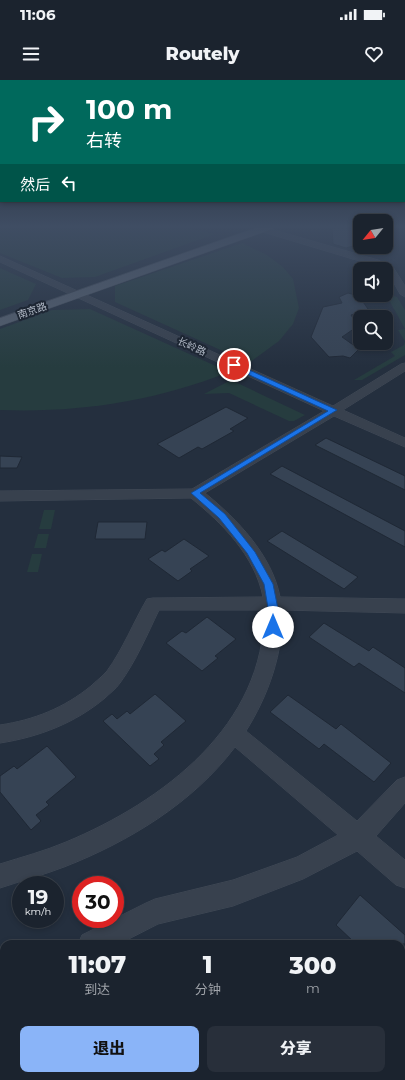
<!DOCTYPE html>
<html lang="zh">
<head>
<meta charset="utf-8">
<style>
  :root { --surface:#1b232e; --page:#282f3a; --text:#f1f3f6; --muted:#a0a4aa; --line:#39404a; --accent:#8ab4f8 }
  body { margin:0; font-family:Montserrat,"Noto Sans SC",sans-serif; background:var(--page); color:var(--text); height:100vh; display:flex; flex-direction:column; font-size:15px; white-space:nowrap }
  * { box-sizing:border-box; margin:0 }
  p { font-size:13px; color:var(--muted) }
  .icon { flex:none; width:22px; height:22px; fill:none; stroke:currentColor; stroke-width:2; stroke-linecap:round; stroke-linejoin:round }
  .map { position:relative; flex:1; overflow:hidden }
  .sheet { position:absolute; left:0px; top:860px; width:405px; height:140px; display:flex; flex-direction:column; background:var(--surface); border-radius:12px 12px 0 0; box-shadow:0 2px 6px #0003,0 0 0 1px var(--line) }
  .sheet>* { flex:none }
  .guide { position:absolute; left:0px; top:0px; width:405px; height:122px; box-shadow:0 2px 6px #0003,0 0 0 1px var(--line); background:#00695c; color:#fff; overflow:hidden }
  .needle { width:26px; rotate:240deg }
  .fabs { position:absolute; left:353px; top:134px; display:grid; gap:8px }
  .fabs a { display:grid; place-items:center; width:40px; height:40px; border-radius:8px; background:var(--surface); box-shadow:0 2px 6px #0003,0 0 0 1px var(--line); font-size:20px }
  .speed { position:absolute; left:12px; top:796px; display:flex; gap:8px; font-size:20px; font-weight:700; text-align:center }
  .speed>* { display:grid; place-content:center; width:52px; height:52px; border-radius:50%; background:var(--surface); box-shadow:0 2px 6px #0003,0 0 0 1px var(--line); line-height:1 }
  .speed small { font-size:10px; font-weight:400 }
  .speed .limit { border:6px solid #d22; background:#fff; color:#111 }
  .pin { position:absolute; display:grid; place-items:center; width:34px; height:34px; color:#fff; margin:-17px; border:2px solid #fff; border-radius:50%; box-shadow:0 1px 4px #0007 }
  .me { position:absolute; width:44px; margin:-22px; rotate:0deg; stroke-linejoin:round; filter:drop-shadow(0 0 3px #0008) }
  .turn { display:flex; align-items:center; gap:14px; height:84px; padding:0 20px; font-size:18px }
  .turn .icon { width:52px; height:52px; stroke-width:2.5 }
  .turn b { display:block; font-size:28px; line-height:34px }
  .then { display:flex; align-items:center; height:38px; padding:0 20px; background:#0003; gap:8px; font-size:15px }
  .eta { display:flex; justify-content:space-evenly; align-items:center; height:68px; text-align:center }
  .eta b { font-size:24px; font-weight:800; line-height:28px }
  .cta { display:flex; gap:8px; margin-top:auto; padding:8px 20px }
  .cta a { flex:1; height:46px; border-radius:8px; background:var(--accent); color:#111; font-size:16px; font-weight:800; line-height:46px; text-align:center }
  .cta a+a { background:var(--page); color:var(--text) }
  .status { display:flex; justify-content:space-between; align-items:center; height:28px; padding:0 20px; background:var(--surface); direction:ltr }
  .status svg { height:11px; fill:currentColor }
  header { display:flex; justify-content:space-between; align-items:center; height:52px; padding:0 20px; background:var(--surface); font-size:18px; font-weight:800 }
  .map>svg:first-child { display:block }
</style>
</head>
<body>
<div class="status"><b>11:06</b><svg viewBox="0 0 49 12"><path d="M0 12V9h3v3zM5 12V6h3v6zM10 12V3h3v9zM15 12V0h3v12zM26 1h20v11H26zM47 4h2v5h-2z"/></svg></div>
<header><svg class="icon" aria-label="menu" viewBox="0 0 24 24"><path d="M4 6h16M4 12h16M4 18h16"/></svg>Routely<svg class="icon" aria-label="heart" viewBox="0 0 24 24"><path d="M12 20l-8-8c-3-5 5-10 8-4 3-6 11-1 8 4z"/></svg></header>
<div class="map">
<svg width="405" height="1000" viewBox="0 0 405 1000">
  <rect width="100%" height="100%" fill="#242f3e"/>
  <g fill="#263c3f">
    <path d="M0,147H184L215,154L95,197L62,198L0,173Z"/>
    <path d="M242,163L267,175L283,187L293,199L299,228L293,244L279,261L249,283L115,222V206Z"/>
    <path d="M0,188L36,204L28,220L0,230Z"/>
    <path d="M380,216L391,215L397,217L405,230V275L362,300H354L395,276L391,272L404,265L405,261L398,250L405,249L389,220H383Z"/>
    <path d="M90,229L229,292C155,321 80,333 0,330V249L52,230Z"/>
    <path d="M231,300L305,335L294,341H289L229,313L204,314Z"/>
    <path d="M44,430H55L51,449H39Z"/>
    <path d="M38,454H49L46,468H34Z"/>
    <path d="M32,474H42L38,492H27Z"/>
  </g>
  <g fill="#364354" stroke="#1f2835">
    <path d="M332,147H360V164L346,168L333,164Z"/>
    <path d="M348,213L359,216L368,229L351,235L358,246L342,257L359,269L350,278L343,276L329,277L311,257L323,227L342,223L339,217Z"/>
    <path d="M226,327L248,338L230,349L234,351L202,369L198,367L179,378L157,364Z"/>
    <path d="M326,358L405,396V410L315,365Z"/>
    <path d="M0,376L22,377L17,388H0Z"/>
    <path d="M282,386L405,451V467L270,394Z"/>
    <path d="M98,442H147L145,459H95Z"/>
    <path d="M282,451L358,497L344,509L267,461Z"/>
    <path d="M184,459L209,476L190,489L192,491L178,501L148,479L162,470L165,472Z"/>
    <path d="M207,537L236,559L215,576L218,578L202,591L166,563L182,551L186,553Z"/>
    <path d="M324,543L369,571L373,567L405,588V613L359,583L354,587L309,557Z"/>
    <path d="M155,614L186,641L161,662L164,665L154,674L159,679L150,686L103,641L112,634L117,639L127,631L130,634Z"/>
    <path d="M288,615L336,649L341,644L391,683L374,702L324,664L319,669L270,632Z"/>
    <path d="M47,666L76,697L46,722L49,725L36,735L41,741L31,750L0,712V696L14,686L17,689Z"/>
    <path d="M360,815L405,855V864H356L336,845Z"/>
  </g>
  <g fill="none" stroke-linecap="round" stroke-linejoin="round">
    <g stroke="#414a57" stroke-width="1">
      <g id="minor">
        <path d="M252,147H264L378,180L393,187L405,206V217L400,214L386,189L253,149Z"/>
        <path d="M0,176L333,326L401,284L405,283V291L343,330L405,358V367L334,336L205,413C237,439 272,475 280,517L405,519V533L282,530C284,572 268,616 246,651L357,741L397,700L405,697V723L376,756L405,780V808L396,805L357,771L303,799L233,826L158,844L119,864H78L82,855L146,823L155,819L233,800L297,777L338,755L235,667C193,723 128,762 64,787C43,795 21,801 0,808V784C22,777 45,771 66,762C162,722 266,645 264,530H159C147,555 136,581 120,603C116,609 110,613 105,618C75,643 39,657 0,663V645C34,640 64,628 91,606C96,601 102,597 107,591C123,569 133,543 147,519L153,518L263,517C255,476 222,443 191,418L0,421V411L192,409L324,331L0,182Z"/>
        <path d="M4,921V953L0,954V922Z"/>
      </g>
    </g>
    <g stroke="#414a57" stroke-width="1">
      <path id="major" d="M258,147H273L272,149L0,246V238Z"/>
    </g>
    <use href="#minor" fill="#38414e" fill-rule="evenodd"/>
    <use href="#major" fill="#56606e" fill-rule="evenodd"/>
  </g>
  <linearGradient id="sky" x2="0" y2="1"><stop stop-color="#141a22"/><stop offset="0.51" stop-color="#3f4d63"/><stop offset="1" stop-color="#3f4d63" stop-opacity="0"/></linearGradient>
  <rect width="405" height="287" fill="url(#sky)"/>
  <path fill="#1a73e8" stroke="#114b97" d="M232,284H236L337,330L200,413L225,434L255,472L273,504L279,534L276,549H269L268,547L269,534L264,504L247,473L219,438L191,413L328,331L232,287Z"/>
  <g text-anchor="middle" stroke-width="4" stroke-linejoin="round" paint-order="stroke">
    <g font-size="10" fill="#b4bcc9" stroke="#1d2633">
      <text transform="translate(32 230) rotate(-19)" y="4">南京路</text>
      <text transform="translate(192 266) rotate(24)" y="4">长岭路</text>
    </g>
  </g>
</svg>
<div class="fabs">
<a><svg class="needle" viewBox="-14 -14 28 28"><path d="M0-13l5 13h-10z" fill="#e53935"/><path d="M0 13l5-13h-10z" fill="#a0a4aa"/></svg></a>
<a><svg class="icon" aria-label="sound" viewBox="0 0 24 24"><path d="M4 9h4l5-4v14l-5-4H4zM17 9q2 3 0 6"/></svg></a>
<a><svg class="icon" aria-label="search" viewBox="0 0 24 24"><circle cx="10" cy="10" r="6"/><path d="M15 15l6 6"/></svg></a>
</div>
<div class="speed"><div>19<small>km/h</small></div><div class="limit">30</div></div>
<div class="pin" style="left:234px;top:285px;background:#d93025"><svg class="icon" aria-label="arrive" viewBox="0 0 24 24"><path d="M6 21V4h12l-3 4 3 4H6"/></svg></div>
<svg class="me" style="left:273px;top:547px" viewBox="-20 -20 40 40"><circle r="19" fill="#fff"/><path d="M0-13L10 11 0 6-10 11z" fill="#1a73e8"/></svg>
<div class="guide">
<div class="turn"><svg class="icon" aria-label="right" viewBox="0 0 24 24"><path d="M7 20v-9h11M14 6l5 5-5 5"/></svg><div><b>100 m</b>右转</div></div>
<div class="then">然后<svg class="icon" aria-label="left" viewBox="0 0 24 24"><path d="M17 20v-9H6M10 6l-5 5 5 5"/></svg></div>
</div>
<section class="sheet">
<div class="eta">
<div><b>11:07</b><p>到达</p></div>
<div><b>1</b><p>分钟</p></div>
<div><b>300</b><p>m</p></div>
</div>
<div class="cta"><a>退出</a><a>分享</a></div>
</section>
</div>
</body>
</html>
